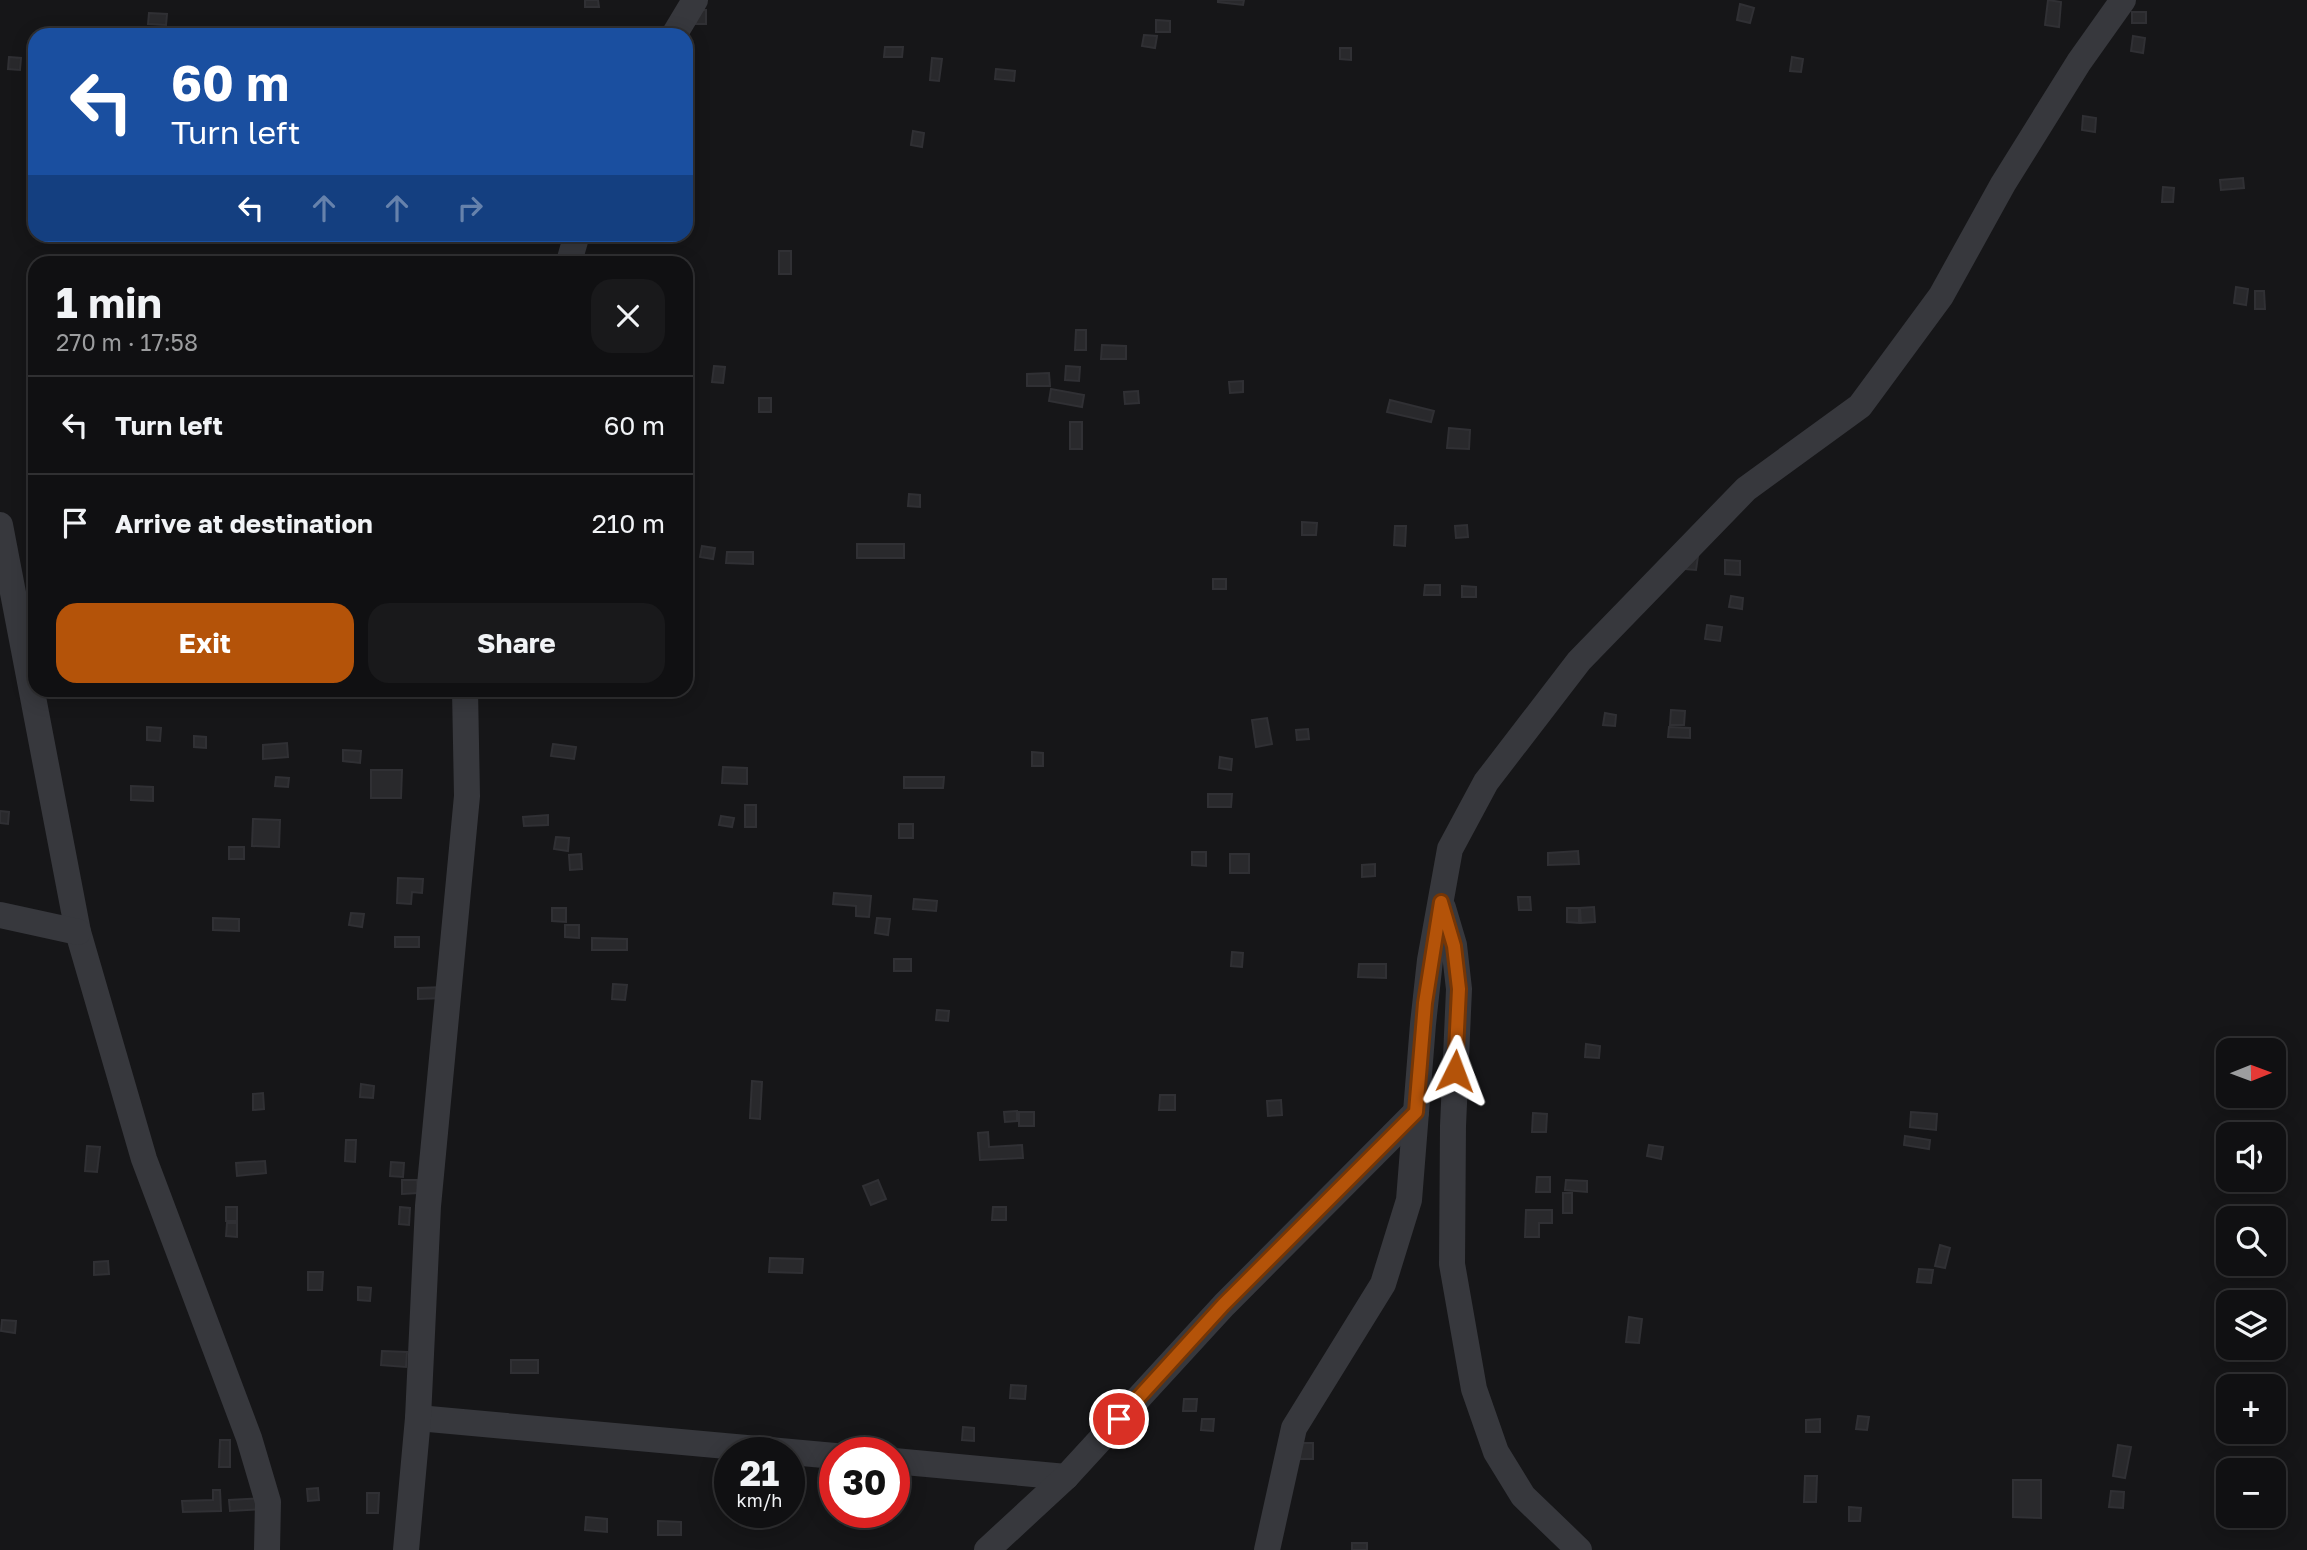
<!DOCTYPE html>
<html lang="en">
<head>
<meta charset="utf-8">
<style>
  :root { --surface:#101012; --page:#19191b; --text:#f1f3f6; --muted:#9c9d9f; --line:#303032; --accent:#b45309 }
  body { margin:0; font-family:"Golos Text",sans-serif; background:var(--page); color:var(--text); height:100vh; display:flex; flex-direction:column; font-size:26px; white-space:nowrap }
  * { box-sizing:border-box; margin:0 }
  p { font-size:23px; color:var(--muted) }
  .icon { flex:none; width:38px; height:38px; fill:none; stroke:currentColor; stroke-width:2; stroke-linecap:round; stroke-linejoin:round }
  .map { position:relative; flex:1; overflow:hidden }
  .side { position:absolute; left:28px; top:256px; width:665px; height:441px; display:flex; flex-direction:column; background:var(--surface); border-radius:21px; box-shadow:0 4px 18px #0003,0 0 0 2px var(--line) }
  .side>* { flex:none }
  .hud { position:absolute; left:28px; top:28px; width:665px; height:214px; border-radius:21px; box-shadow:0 4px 18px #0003,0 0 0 2px var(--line); background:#1a4fa0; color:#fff; overflow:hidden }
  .needle { width:46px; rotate:89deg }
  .controls { position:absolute; left:2216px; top:1038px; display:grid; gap:14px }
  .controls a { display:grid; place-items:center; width:70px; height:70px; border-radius:14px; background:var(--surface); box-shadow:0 4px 18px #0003,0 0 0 2px var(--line); font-size:35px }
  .speed { position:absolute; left:714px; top:1437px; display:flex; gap:14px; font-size:35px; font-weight:700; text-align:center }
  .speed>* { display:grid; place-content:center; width:91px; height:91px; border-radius:50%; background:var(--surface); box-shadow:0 4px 18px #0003,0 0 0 2px var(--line); line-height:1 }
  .speed small { font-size:18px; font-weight:400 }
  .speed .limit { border:10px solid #d22; background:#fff; color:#111 }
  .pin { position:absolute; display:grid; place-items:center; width:60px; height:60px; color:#fff; margin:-30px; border:4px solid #fff; border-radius:50%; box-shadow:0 2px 7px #0007 }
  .me { position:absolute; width:77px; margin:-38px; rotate:3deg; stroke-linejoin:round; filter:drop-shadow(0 0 5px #0008) }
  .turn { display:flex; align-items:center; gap:24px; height:147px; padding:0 28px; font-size:32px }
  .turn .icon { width:91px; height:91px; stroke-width:2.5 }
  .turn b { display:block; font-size:49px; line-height:60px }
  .lanes { display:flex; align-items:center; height:66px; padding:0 28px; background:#0003; justify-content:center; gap:35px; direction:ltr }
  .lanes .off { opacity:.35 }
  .round { display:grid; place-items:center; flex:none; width:74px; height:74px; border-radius:21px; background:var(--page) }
  .overview { display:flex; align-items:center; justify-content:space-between; height:119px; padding:0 28px }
  h1 { font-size:42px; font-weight:700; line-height:52px }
  .action { display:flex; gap:14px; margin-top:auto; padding:14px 28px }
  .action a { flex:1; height:80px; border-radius:21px; background:var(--accent); color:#fff; font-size:28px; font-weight:700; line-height:80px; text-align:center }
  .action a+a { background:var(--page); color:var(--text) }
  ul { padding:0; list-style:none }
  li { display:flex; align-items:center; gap:21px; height:98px; padding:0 28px; border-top:2px solid var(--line) }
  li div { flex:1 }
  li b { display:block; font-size:26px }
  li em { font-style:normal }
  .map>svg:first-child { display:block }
</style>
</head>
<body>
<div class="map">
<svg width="2307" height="1550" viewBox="0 0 2307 1550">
  <rect width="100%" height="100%" fill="#161618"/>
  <g fill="#29292c" stroke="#303034" stroke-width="2">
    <path d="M585,0H598L599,7H585Z"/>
    <path d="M1218,0H1244L1243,5L1218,2Z"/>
    <path d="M2048,0L2061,2L2059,27L2045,25Z"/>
    <path d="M1740,4L1754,8L1750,23L1737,20Z"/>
    <rect x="696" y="10" width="10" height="14"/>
    <rect x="2132" y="12" width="14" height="11"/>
    <path d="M149,13L167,14L166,25L148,24Z"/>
    <path d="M1156,20L1170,21V32H1156Z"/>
    <path d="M1144,35L1157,36L1155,48L1142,46Z"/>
    <path d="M2133,36L2145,38L2143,53L2131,51Z"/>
    <path d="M885,47H903L902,57H884Z"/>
    <path d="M1340,48H1351V60L1340,59Z"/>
    <path d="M9,57L21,58L20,70L8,69Z"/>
    <path d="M1792,57L1803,59L1801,72L1790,71Z"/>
    <path d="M932,58L942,59L939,81L930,80Z"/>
    <path d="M996,69L1015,71L1014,81L995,79Z"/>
    <path d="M2083,116L2096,118L2095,132L2082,130Z"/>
    <path d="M913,131L924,133L922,147L911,145Z"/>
    <path d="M2243,178L2244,188L2221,190L2220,180Z"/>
    <path d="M2163,187L2174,188L2173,202H2162Z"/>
    <rect x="779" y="251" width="12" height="23"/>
    <path d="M2236,287L2248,289L2246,305L2234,303Z"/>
    <path d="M2255,291H2264L2265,309H2255Z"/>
    <path d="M1076,330H1086V350H1075Z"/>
    <path d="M1102,345L1126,346V359H1101Z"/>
    <path d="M714,366L725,367L723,383L712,382Z"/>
    <path d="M1066,366L1080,367L1079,381L1065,380Z"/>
    <path d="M1049,373L1050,386H1027V374Z"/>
    <path d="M1243,381V392L1230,393L1229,382Z"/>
    <path d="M1051,389L1084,395L1082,407L1049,401Z"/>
    <path d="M1138,391L1139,403L1125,404L1124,392Z"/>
    <rect x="759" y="398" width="12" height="14"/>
    <path d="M1390,400L1434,411L1431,422L1387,412Z"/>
    <rect x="1070" y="422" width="12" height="27"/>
    <path d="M1449,428L1470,430L1469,449L1447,448Z"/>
    <path d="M909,494L920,495V507L908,506Z"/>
    <path d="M1302,522L1317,523L1316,535H1302Z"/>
    <path d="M1467,525L1468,537L1456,538L1455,526Z"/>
    <path d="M1395,526H1406L1405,546L1394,545Z"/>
    <rect x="857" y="544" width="47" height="14"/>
    <path d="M702,546L715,548L713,559L700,557Z"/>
    <path d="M727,552H753V564L726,563Z"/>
    <path d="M1698,556L1696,570L1684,569Z"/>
    <path d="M1725,560L1740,561V575L1725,574Z"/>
    <rect x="1213" y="579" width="13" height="10"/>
    <path d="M1425,585H1440V595H1424Z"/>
    <path d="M1462,586L1476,587V597H1462Z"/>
    <path d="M1731,596L1743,598L1742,609L1729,607Z"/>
    <path d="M1707,625L1722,627L1720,641L1705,639Z"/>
    <path d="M554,690H568V696L554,695Z"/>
    <path d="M1671,710L1685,711L1684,725H1670Z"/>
    <path d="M1605,713L1616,715L1615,726L1603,725Z"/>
    <path d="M1267,718L1272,744L1256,747L1252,720Z"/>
    <path d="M147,727L161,728L160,741L147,740Z"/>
    <path d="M1669,727L1690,728V738L1668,737Z"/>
    <path d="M1308,729L1309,739L1297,740L1296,730Z"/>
    <path d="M194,736L206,737V748L194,747Z"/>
    <path d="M287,743L288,757L263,759V745Z"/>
    <path d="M553,744L576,747L574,759L551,756Z"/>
    <path d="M343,750L361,751L360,763L343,761Z"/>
    <path d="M1032,752L1043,753V766H1032Z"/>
    <path d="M1220,757L1232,759L1231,770L1219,768Z"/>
    <path d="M723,767L747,768V784L722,783Z"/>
    <path d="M371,770H402L401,798H371Z"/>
    <path d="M276,777L289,778L288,787L275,786Z"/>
    <path d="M904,777H944L943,788H904Z"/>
    <path d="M131,786L153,787V801L131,800Z"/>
    <path d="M1208,794H1232L1231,807H1208Z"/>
    <rect x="745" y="805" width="11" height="22"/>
    <path d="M0,811L9,812L8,824L0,823Z"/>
    <path d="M548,815V825L524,826L523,817Z"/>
    <path d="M721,816L734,818L732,827L719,825Z"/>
    <path d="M253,819L280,820L279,847L252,846Z"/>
    <rect x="899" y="824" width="14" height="14"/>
    <path d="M556,837L569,838L568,851L554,849Z"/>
    <rect x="229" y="847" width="15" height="12"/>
    <path d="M1578,851L1579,864L1548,865V853Z"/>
    <path d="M1192,852H1206V866L1192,865Z"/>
    <path d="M581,854L582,869L570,870L569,855Z"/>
    <rect x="1230" y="854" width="19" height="19"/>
    <path d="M1375,864V876L1362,877V865Z"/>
    <path d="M398,878L423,879L422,893L412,892L411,904L397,903Z"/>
    <path d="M834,893L871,896L869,917L856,916V906L833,904Z"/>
    <path d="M1518,897H1530L1531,910H1519Z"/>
    <path d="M914,899L937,901L936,911L913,909Z"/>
    <path d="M1594,907L1595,922L1581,923L1580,908Z"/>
    <path d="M552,908H566V922L552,921Z"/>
    <path d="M1567,908H1579V923L1567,922Z"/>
    <path d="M351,913L364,914L362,927L349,925Z"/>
    <path d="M213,918L239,919V931L213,930Z"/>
    <path d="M877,918L890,919L888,935L875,933Z"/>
    <path d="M565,925H579V938L565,937Z"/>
    <rect x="395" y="937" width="24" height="10"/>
    <path d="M592,938L627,939V950H592Z"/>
    <path d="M1232,952L1243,953L1242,967L1231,966Z"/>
    <rect x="894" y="959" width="17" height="12"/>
    <path d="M1359,964H1386V978L1358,977Z"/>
    <path d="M613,984L627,985L625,1000L612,999Z"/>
    <path d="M445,987V998L418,999V988Z"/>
    <path d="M937,1010L949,1011L948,1021L936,1020Z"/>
    <path d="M1586,1044L1600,1046L1599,1058L1585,1057Z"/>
    <path d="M752,1081L762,1082L760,1119L750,1118Z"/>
    <path d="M361,1084L374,1086L373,1098L360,1097Z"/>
    <path d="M263,1093L264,1109L253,1110V1094Z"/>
    <path d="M1160,1095H1175V1110H1159Z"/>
    <path d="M1281,1100L1282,1115L1268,1116L1267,1101Z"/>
    <path d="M1017,1111V1121L1005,1122L1004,1112Z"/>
    <rect x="1019" y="1112" width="15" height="14"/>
    <path d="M1911,1112L1937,1114L1936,1130L1910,1127Z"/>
    <path d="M1533,1113L1547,1114L1546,1132H1532Z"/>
    <path d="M988,1132L989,1147L1022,1145L1023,1158L980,1160L978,1133Z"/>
    <path d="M1905,1136L1930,1140L1929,1149L1904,1145Z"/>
    <path d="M346,1140H356L355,1162L345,1161Z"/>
    <path d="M1649,1145L1663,1147L1661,1159L1647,1156Z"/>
    <path d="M87,1146L100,1147L97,1172L85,1171Z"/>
    <path d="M265,1161L266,1173L237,1176L236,1163Z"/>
    <path d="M391,1162L404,1163L403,1177L390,1176Z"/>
    <path d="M1537,1177H1550V1192H1536Z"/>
    <path d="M402,1180H417L418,1193L402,1194Z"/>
    <path d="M878,1180L886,1199L871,1205L863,1186Z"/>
    <path d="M1566,1180L1587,1181V1192L1565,1190Z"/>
    <rect x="1563" y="1193" width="9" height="20"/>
    <rect x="226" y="1207" width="11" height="14"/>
    <path d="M400,1207L410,1208L409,1225L399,1224Z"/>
    <path d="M993,1207H1006V1220H992Z"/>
    <path d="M1526,1210H1552V1223H1539V1237H1525Z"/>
    <path d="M227,1223H237V1237L226,1236Z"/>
    <path d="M1940,1245L1950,1248L1945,1268L1935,1266Z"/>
    <path d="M770,1258L803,1259L802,1273L769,1272Z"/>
    <path d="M108,1261L109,1274L94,1275V1262Z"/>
    <path d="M1919,1269L1933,1270L1931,1283L1917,1282Z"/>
    <path d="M308,1272H323L322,1290H308Z"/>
    <path d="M358,1287L371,1288L370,1301L358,1300Z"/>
    <path d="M1629,1317L1642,1319L1639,1343L1626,1342Z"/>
    <path d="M2,1320L16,1321L15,1333L1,1331Z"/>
    <path d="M382,1351L407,1352L406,1367L381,1365Z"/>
    <rect x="511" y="1360" width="27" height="13"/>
    <path d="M1011,1385L1026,1386L1025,1399L1010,1398Z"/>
    <path d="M1184,1399H1197L1196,1411H1183Z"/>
    <path d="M1858,1416L1869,1417L1867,1430L1856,1429Z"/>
    <path d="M1202,1419H1214L1213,1431L1201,1430Z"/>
    <path d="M1820,1419V1432H1806V1420Z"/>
    <path d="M963,1427L974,1428V1441L962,1440Z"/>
    <path d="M220,1440H230V1467H219Z"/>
    <rect x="1300" y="1443" width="13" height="16"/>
    <path d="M2118,1445L2131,1447L2125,1478L2113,1476Z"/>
    <path d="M1805,1476H1817L1816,1502H1804Z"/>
    <path d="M2013,1480H2041V1518L2013,1517Z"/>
    <path d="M318,1488L319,1500L308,1501L307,1489Z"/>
    <path d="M213,1490H220L221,1511L183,1512L182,1501L213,1500Z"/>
    <path d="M2111,1491L2124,1492L2123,1508L2109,1507Z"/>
    <path d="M367,1493H379L378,1513H367Z"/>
    <path d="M265,1498L266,1509L230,1511L229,1500Z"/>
    <path d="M1849,1507L1861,1508L1860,1521H1849Z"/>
    <path d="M586,1517L607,1519V1532L585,1530Z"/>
    <path d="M658,1521L681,1522V1535H658Z"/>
    <rect x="1352" y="1543" width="15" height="7"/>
  </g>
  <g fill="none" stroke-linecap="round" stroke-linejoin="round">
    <g stroke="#37383d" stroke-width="26">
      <path d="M674,35L695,0"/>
      <path d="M569,262L577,234"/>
      <path d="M0,525L78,932L144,1159L249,1438L268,1502L267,1550"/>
      <path d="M1443,908L1454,945L1459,989L1453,1126L1452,1264L1474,1389L1496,1452L1523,1496L1579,1550"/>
      <path d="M0,915L78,932"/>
      <path d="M418,1418L835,1456"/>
      <path d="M894,1461L1066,1477"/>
      <path d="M406,1550L418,1418L428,1206L467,796L465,690"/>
      <path d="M987,1550L1066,1477L1224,1305L1416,1112"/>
      <path d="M1267,1550L1294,1428L1383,1284L1409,1200L1423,1024L1430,960L1450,849L1486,782L1579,661L1746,489L1860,406L1941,296L2003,184L2079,62L2123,0"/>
    </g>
  </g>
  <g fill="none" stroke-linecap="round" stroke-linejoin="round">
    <g stroke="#753606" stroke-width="18">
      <path id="route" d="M1119,1419L1223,1305L1416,1112L1425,1003L1441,902L1454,946L1459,989L1455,1071"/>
    </g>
    <use href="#route" stroke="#b45309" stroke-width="12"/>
  </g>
</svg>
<div class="controls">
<a><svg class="needle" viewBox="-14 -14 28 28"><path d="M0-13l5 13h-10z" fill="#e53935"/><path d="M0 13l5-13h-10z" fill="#9c9d9f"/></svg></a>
<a><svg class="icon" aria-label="sound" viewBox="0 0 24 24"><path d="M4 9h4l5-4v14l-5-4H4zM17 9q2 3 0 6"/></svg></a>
<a><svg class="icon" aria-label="search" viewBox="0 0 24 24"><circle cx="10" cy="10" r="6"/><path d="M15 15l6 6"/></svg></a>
<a><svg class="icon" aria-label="layers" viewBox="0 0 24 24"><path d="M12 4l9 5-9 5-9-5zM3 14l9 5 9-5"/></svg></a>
<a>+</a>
<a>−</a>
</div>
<div class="speed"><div>21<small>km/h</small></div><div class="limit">30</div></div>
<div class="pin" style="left:1119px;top:1419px;background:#d93025"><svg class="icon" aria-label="arrive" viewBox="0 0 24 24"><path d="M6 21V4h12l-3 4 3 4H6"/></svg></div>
<svg class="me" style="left:1455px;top:1071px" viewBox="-20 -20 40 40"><path d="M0-17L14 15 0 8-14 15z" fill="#b45309" stroke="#fff" stroke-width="4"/></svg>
<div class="hud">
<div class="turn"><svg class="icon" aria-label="left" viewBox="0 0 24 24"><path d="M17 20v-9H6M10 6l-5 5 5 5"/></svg><div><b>60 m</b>Turn left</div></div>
<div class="lanes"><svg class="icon" aria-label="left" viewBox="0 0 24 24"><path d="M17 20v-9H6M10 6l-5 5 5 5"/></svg><svg class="icon off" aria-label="ahead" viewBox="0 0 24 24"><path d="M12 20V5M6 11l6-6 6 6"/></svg><svg class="icon off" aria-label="ahead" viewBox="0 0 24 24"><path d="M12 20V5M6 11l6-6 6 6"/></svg><svg class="icon off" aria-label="right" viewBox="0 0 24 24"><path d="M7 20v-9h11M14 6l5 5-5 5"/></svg></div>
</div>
<section class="side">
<div class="overview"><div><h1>1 min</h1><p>270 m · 17:58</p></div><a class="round"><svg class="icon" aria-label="close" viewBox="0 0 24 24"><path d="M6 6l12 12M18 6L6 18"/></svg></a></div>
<ul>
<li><svg class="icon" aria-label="left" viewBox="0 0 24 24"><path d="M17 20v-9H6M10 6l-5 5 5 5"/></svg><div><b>Turn left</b></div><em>60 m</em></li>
<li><svg class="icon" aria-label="arrive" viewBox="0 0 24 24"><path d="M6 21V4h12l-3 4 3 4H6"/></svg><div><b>Arrive at destination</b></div><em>210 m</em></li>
</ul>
<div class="action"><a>Exit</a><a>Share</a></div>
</section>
</div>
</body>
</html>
